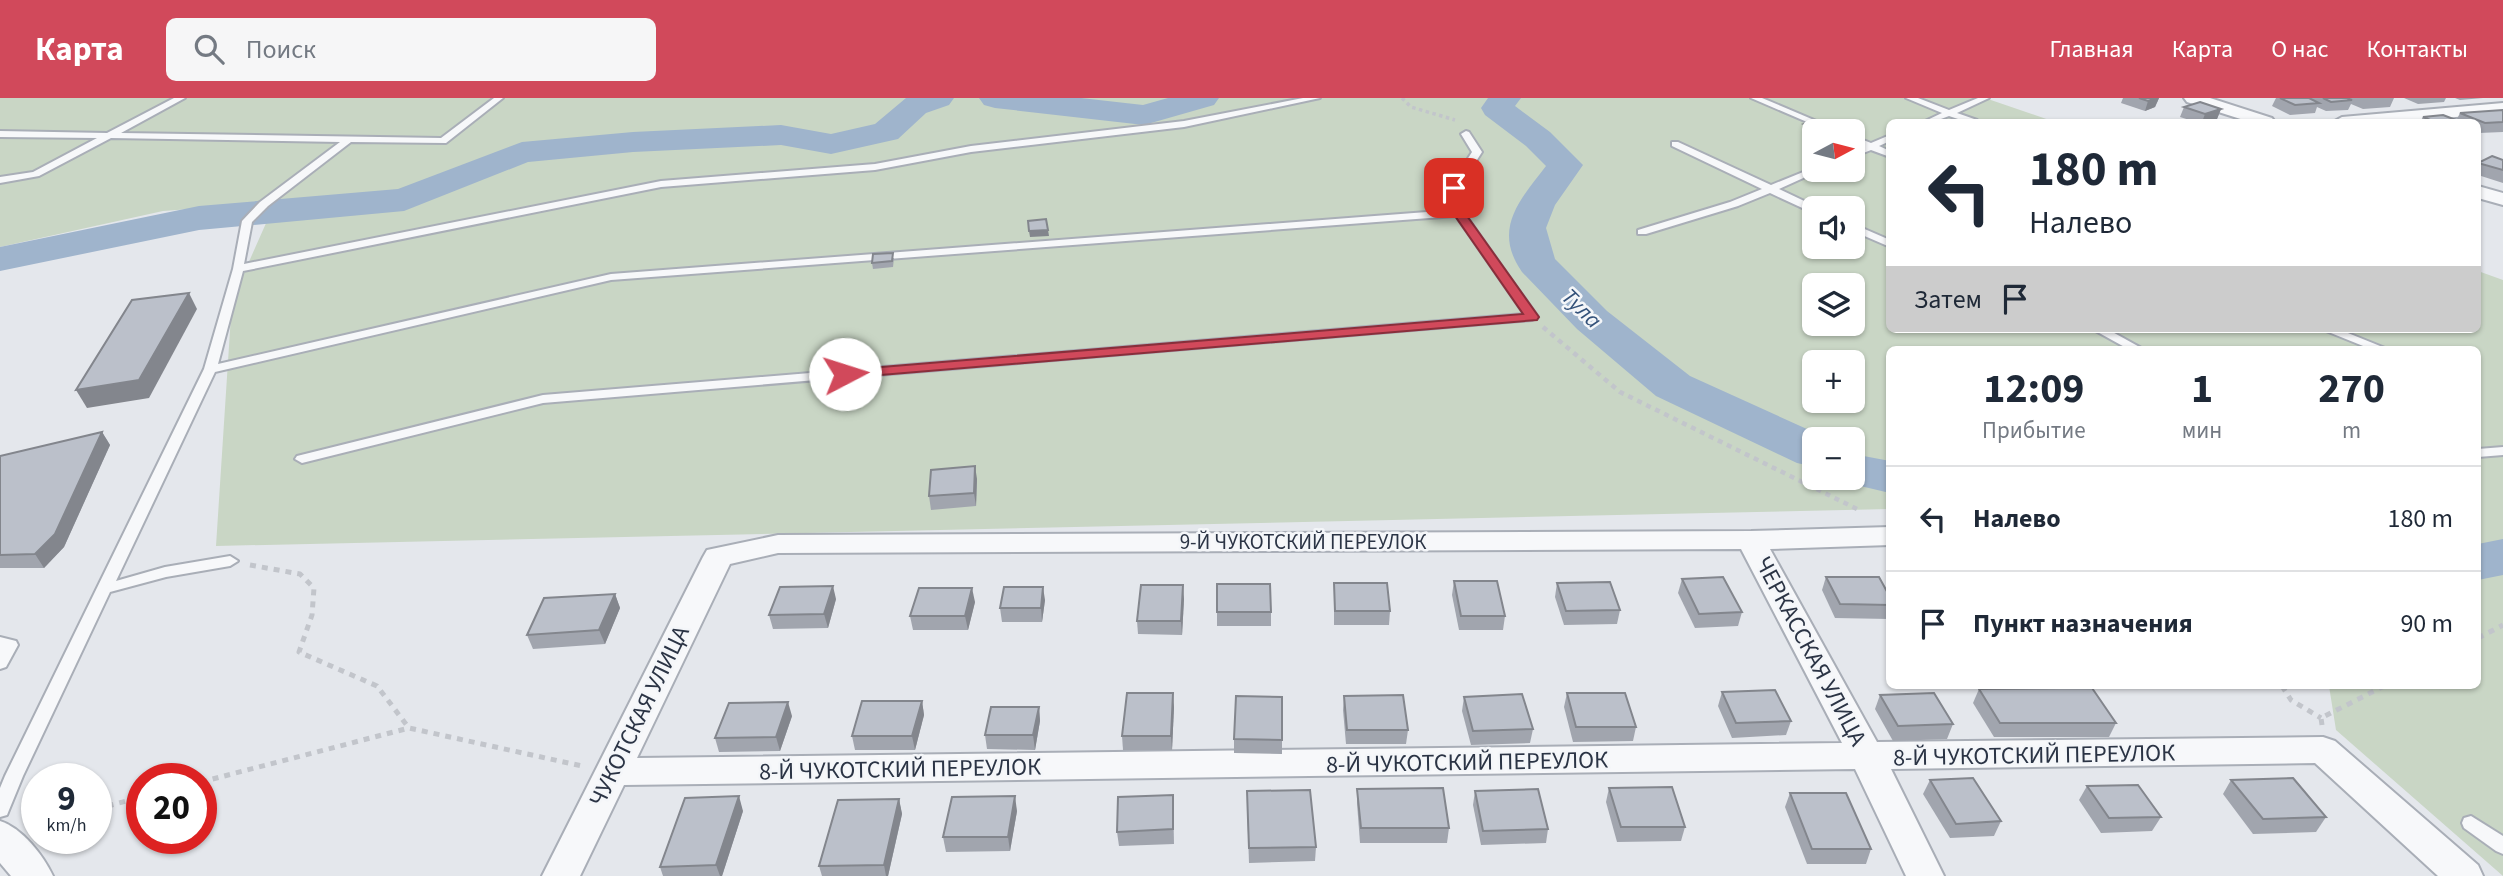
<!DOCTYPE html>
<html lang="ru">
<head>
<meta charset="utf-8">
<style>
  :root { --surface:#fff; --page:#f6f6f7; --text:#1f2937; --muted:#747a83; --line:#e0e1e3; --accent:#d1495b }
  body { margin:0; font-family:"Source Sans 3",sans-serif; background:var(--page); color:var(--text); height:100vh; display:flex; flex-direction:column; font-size:26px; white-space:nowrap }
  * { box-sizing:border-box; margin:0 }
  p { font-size:23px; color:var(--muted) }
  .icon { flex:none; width:38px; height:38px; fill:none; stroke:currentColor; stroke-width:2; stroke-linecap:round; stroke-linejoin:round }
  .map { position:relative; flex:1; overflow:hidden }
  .details { position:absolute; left:1886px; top:248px; width:595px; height:343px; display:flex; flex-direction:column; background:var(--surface); border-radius:10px; box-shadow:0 2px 5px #0004 }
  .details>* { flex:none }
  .top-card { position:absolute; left:1886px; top:21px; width:595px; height:214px; border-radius:10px; box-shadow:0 2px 5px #0004; background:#fff; color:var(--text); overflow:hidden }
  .needle { width:46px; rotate:83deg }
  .controls { position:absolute; left:1802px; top:21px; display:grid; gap:14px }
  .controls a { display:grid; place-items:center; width:63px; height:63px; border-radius:10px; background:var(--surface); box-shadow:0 2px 5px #0004; font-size:35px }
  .speed { position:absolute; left:21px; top:665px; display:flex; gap:14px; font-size:35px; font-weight:700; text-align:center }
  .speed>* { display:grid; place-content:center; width:91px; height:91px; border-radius:50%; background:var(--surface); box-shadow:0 2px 5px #0004; line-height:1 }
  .speed small { font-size:18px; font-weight:400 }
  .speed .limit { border:10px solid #d22; background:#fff; color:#111 }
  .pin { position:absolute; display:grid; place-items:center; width:60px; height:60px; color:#fff; margin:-30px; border-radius:14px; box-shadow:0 4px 10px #0006 }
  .me { position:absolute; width:77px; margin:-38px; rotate:85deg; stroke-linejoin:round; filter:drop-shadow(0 0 5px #0008) }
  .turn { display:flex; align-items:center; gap:24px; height:147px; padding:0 28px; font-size:32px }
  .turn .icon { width:91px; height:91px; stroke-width:2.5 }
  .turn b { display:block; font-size:49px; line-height:60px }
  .then { display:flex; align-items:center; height:66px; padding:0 28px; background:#0003; gap:14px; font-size:26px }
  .eta { display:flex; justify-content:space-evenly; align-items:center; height:119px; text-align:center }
  .eta b { font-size:42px; font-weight:700; line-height:49px }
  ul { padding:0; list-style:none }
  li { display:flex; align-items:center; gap:21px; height:105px; padding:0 28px; border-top:2px solid var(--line) }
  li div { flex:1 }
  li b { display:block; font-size:26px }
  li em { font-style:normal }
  header { display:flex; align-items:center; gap:42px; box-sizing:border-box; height:98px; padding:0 35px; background:var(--accent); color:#fff }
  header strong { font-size:33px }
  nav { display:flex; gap:38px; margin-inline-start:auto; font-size:24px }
  .search { width:490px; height:63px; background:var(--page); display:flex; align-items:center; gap:18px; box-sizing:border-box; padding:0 24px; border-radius:10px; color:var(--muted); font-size:26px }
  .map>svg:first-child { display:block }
</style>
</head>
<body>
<header>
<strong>Карта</strong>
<div class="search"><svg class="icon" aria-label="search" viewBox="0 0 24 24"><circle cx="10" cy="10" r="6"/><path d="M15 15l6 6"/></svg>Поиск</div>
<nav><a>Главная</a><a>Карта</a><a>О нас</a><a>Контакты</a></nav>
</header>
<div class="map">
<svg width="2503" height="778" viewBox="0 0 2503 778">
  <rect width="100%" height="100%" fill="#e4e7ec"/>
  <path fill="#c9d6c5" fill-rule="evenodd" d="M0,0H1985L2055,24H1890V231H2478V173L2503,182V778L2336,632L2329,588H2478V252H1890V411L216,448L232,202L275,105L163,113L0,149ZM1815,33H1853V72H1815ZM1815,110H1853V149H1815ZM1815,187H1853V226H1815ZM1815,264H1853V303H1815ZM1815,341H1853V380H1815Z"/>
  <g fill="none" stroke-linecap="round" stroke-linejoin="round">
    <g fill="#9fb4cc" fill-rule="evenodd">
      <path d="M906,0H954L949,7L926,15L898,41L831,56L781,47L633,54L528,64L404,113L199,132L0,173V149L199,108L398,91L522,44L633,34L781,27L831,36L875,26Z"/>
      <path d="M979,0H1081L1143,7L1168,0H1219L1214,7L1144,27L995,10L984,7Z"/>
      <path d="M1488,0H1521L1515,8L1550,34L1583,67L1555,107L1546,130L1555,161L1607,213L1690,278L1829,341H1815V369L1797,365L1656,298L1577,231L1522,174C1492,131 1520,102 1546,68L1526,48L1485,17L1481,10Z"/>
      <path d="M1853,356L1890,363V395L1835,382L1833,380H1853Z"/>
      <path d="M2503,441V477L2478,482V446Z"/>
    </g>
    <g stroke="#a9aeb7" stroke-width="4">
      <g id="lane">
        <path d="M174,0H185L121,35L441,40L494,0H503L446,45L351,44L268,108L252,124L244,166L661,83L875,66L971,48L1184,23L1303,0H1320L1184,29L971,54L875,72L661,89L243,173L218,266L611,176L1453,112L1449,90L1472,54L1461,36L1466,33L1469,34L1482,54L1459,90L1464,115L1538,219L1532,222L543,305L302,365L295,361L297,358L543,297L1524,216L1456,118L611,182L215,274L116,483L165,469L230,458L238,463L230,468L166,479L110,494L23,678L9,712L7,717L0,719V690L5,678L204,271L233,171L242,123L260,104L340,44L111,40L39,78L0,85V79L33,74L97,40L0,39V33L107,35Z"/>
        <path d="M1751,0H1762L1840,33H1828Z"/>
        <path d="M1906,0H1918L1949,12L1978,0H1989L1957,15L1977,22L1978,24H1967L1949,18L1933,24H1923L1942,15Z"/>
        <path d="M1890,37V43L1879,48L1890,53V59L1871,52L1853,59V52L1863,48L1853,44V38L1871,45Z"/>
        <path d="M1672,44H1678L1771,87L1813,70L1821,72L1779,91L1819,110H1815V115L1811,114L1770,95L1738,108L1646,136H1638V132L1730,104L1762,91L1672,48Z"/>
        <path d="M1853,126L1890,142V149L1853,133Z"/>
        <path d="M2092,231H2107L2145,252H2130Z"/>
        <path d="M2321,231H2338L2390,252H2373Z"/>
        <path d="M2503,349V357L2478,359V351Z"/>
        <path d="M0,539L16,543L18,547L6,569L0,571Z"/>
        <path d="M2471,718L2503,738V756L2496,753L2464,730L2462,725L2464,720Z"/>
      </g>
    </g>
    <g stroke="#a9aeb7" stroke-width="4">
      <g id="street">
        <path d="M2184,0H2210L2272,20L2275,24H2250L2187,4Z"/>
        <path d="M2503,5V15L2397,24H2333L2342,19Z"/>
        <path d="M2478,88L2503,95V107L2478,100Z"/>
        <path d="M1890,429V447L1770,451L1877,644L2323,639L2335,643L2478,767L2483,778H2438L2315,665L1891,671L1944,778H1906L1855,671L624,687L580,778H542L703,459L707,452L778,437L1751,433ZM1741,451L1842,645L637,660L730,466L778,455Z"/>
        <path d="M0,723C22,730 43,757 53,778H11L0,765Z"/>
      </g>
    </g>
    <path stroke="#c2c5cb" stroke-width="3.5" stroke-dasharray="3.5 3.5" stroke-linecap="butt" d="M1402,0L1411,9L1455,22"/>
    <path stroke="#c2c5cb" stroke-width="4.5" stroke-dasharray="5 5" stroke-linecap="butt" d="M1543,229L1620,294L1861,413"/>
    <g stroke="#c2c5cb" stroke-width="5" stroke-dasharray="6 6" stroke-linecap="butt">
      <path d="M250,467L300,476L314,490L312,517L299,554L377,588L409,630"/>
      <path d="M2478,540L2503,527"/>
      <path d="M2282,588L2291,602L2321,620"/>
      <path d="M2322,627L2321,620L2384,588"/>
      <path d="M201,684L409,630L582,668"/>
      <path d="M96,711L142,699"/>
    </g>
    <use href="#lane" fill="#f7f8fa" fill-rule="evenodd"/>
    <use href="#street" fill="#f7f8fa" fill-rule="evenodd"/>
  </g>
  <g fill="#a1a5ae">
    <path d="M2123,0H2159L2155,9L2145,13L2121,5Z"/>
    <path d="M2276,0H2394L2390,9L2363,11L2351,6L2348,12L2326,13L2317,9L2315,15L2290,17L2272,8Z"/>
    <path d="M2404,0H2446L2444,4L2418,6Z"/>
    <path d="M2455,0H2483L2460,2Z"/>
    <path d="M2184,9L2221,11L2217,21L2206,24H2196L2180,19Z"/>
    <path d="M2503,12V34L2479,35H2478V24H2420L2423,19L2456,23L2460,15Z"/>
    <path d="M1804,26L1833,28L1832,33H1815V36L1803,31Z"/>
    <path d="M2503,62V85L2478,77V64Z"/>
    <path d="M894,160L893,169L873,171L872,165Z"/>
    <path d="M102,334L110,347L64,449L44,470H0V358Z"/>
    <path d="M977,381L976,408L931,412L929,398Z"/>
    <path d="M1826,479L1890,499L1889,521L1835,520L1822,492Z"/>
    <path d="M1682,481L1742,514L1738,528L1695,530L1678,495Z"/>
    <path d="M1454,483L1505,518L1503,532H1459L1452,497Z"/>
    <path d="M1334,485L1390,513L1389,527H1334Z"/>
    <path d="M1557,485L1620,512L1617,526L1564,527L1555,499Z"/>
    <path d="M1217,486L1271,514V528H1217Z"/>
    <path d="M615,496L620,510L605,546L533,551L527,537Z"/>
    <path d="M836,501L828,530L773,531L769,517Z"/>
    <path d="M1184,501L1182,537L1138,536L1137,523Z"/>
    <path d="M1045,502L1042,524H1002L1000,510Z"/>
    <path d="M975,504L968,532H913L910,518Z"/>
    <path d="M1979,591L2116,625L2109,639H1994L1973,605Z"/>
    <path d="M1722,594L1791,623L1786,637L1732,640L1718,608Z"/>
    <path d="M1567,595L1636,629L1633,643L1573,644L1564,609Z"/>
    <path d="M1880,597L1953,626L1947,641L1893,643L1875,611Z"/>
    <path d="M1344,598L1408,632L1406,646H1346L1343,612Z"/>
    <path d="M1282,599V656L1234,655V641Z"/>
    <path d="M1464,599L1533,631L1530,645L1471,647L1462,613Z"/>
    <path d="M922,603L924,617L915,652H855L852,638Z"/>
    <path d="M1039,609L1040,623L1035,652L987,651L985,637Z"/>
    <path d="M1174,609L1172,652H1123L1122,638Z"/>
    <path d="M792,618L780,653L719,654L715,640Z"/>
    <path d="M1930,682L2001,723L1994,738L1950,740L1923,696Z"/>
    <path d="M2231,682L2326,719L2316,734L2253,736L2223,696Z"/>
    <path d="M2087,688L2161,719L2152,733L2101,735L2079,702Z"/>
    <path d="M1609,690L1685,729L1681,743L1617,744L1606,704Z"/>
    <path d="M1357,691L1449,730L1447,745H1360L1357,705Z"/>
    <path d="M1475,693L1548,731L1546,745L1481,747L1473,707Z"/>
    <path d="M1790,695L1871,751L1866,766H1807L1785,709Z"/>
    <path d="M1173,697L1174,746L1119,748L1117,734Z"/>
    <path d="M899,701L902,716L888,778H822L819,768Z"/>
    <path d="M1247,708L1316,749L1315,763L1249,765Z"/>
    <path d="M743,713L722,778H663L660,769Z"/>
    <path d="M1017,713L1010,753L946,754L943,739Z"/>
  </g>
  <g fill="#83868d">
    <path d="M2156,0H2159L2155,9L2145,13L2148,3Z"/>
    <path d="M2221,11L2217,21L2206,24H2202L2205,16Z"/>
    <path d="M1833,28L1832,33H1821V32Z"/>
    <path d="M1048,132L1049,138L1030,139L1029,133Z"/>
    <path d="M189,195L197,211L149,300L87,310L76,292Z"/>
    <path d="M102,334L110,347L64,449L44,470L35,456Z"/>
    <path d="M975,368L977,381L976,408L974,395Z"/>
    <path d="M1183,487L1184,501L1182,537L1181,523Z"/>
    <path d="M833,488L836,501L828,530L824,516Z"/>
    <path d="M1043,489L1045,502L1042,524L1041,510Z"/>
    <path d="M972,490L975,504L968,532L965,518Z"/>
    <path d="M615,496L620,510L605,546L599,532Z"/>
    <path d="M1173,595L1174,609L1172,652L1171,638Z"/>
    <path d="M922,603L924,617L915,652L912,638Z"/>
    <path d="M788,604L792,618L780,653L776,639Z"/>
    <path d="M1039,609L1040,623L1035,652L1033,637Z"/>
    <path d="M739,698L743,713L722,778H720L716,767Z"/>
    <path d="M1015,698L1017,713L1010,753L1008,739Z"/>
    <path d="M899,701L902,716L888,778H886L884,767Z"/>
  </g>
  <g fill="#bbc0ca" stroke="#83868d" stroke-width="2">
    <path d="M2139,0H2156L2148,3Z"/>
    <path d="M2280,0H2309L2319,5L2295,7Z"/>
    <path d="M2323,0H2347L2352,2L2331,4Z"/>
    <path d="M2200,4L2221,11L2205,16L2184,9Z"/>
    <path d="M2503,12V24L2485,25L2460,15Z"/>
    <path d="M2443,17L2461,24H2435L2423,19Z"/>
    <path d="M1817,22L1833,28L1821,32L1804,26Z"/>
    <path d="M2388,22L2394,24H2362Z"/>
    <path d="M2492,58L2503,62V72L2478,65Z"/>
    <path d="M1046,121L1048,132L1029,133L1028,123Z"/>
    <path d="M893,155L892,163L872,165L873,156Z"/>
    <path d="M189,195L139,282L76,292L132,202Z"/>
    <path d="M102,334L55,436L35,456L0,457V358Z"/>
    <path d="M975,368L974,395L929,398L931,372Z"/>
    <path d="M1723,479L1742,514L1699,516L1682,481Z"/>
    <path d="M1826,479H1879L1890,499V507L1840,506Z"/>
    <path d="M1454,483H1497L1505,518H1461Z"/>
    <path d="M1610,484L1620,512L1566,513L1557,485Z"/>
    <path d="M1334,485H1387L1390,513H1335Z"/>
    <path d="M1217,486H1270L1271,514H1217Z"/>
    <path d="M1141,487H1183L1181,523H1137Z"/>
    <path d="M833,488L824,516L769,517L780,489Z"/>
    <path d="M1004,489H1043L1041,510H1000Z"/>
    <path d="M919,490H972L965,518H910Z"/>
    <path d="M615,496L599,532L527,537L544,500Z"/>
    <path d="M2092,590L2116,625H2000L1979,591Z"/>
    <path d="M1775,592L1791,623L1736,625L1722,594Z"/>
    <path d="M1127,595H1173L1171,638H1122Z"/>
    <path d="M1567,595H1625L1636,629H1576Z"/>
    <path d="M1934,595L1953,626L1898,628L1880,597Z"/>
    <path d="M1522,596L1533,631L1473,633L1464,599Z"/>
    <path d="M1403,597L1408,632H1347L1344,598Z"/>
    <path d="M1236,598L1282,599V642L1234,641Z"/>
    <path d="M862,603H922L912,638H852Z"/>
    <path d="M788,604L776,639L715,640L729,605Z"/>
    <path d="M991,609H1039L1033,637H985Z"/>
    <path d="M1973,680L2001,723L1956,726L1930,682Z"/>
    <path d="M2293,680L2326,719L2263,721L2231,682Z"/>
    <path d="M2138,687L2161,719L2109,720L2087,688Z"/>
    <path d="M1672,689L1685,729H1621L1609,690Z"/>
    <path d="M1443,690L1449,730H1361L1357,691Z"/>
    <path d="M1538,691L1548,731L1483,733L1475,693Z"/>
    <path d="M1310,692L1316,749L1249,750L1247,693Z"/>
    <path d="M1790,695H1846L1871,751H1812Z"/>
    <path d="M1173,697V731L1117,734L1118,699Z"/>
    <path d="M739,698L716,767L660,769L685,700Z"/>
    <path d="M1015,698L1008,739H943L952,699Z"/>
    <path d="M899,701L884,767L819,768L838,702Z"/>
  </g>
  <path fill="#d1495b" stroke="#882f3b" stroke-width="2" d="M1454,86L1459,90L1465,115L1539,219L1537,222L845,280L838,276L845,272L1523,216L1453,115L1448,90Z"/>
  <g text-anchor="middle" stroke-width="5" stroke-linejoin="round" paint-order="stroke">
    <g font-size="21" fill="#2b3445" stroke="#f4f6f9">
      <text x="1303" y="451">9-Й ЧУКОТСКИЙ ПЕРЕУЛОК</text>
    </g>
    <g font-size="23" font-style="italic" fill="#34527a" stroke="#f4f6f9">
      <text transform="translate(1582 210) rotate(44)" y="8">Тула</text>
    </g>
    <g font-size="24" fill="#2b3445" stroke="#f4f6f9">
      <text transform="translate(1811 553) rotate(62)" y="8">ЧЕРКАССКАЯ УЛИЦА</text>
      <text transform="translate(639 618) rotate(-64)" y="8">ЧУКОТСКАЯ УЛИЦА</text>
      <text transform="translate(2034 657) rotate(-1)" y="8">8-Й ЧУКОТСКИЙ ПЕРЕУЛОК</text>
      <text transform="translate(1467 664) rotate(-1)" y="8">8-Й ЧУКОТСКИЙ ПЕРЕУЛОК</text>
      <text transform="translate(900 671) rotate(-1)" y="8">8-Й ЧУКОТСКИЙ ПЕРЕУЛОК</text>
    </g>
  </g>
</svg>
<div class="controls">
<a><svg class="needle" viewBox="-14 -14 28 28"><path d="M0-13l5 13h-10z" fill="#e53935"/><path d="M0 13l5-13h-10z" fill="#747a83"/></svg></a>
<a><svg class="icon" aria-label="sound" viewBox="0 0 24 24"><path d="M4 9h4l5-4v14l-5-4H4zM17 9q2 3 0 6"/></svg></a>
<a><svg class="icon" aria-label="layers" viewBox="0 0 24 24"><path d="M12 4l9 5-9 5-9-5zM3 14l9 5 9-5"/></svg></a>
<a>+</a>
<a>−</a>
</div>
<div class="speed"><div>9<small>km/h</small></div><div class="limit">20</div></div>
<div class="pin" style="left:1454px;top:90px;background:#d93025"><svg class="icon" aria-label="arrive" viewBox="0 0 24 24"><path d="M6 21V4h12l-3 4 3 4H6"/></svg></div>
<svg class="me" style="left:845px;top:276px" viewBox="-20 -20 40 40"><circle r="19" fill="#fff"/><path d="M0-13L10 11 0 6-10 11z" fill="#d1495b"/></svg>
<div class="top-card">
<div class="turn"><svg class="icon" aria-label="left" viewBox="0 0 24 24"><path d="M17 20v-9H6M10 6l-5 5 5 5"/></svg><div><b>180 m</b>Налево</div></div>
<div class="then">Затем<svg class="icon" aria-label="arrive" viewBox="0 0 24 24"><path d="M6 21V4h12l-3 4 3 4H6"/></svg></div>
</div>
<section class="details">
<div class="eta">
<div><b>12:09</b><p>Прибытие</p></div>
<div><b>1</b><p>мин</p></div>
<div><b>270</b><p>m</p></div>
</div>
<ul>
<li><svg class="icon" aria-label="left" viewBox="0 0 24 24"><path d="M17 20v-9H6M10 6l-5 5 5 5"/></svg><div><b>Налево</b></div><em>180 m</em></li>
<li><svg class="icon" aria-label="arrive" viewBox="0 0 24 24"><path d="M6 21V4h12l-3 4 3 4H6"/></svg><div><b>Пункт назначения</b></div><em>90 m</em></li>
</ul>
</section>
</div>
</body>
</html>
